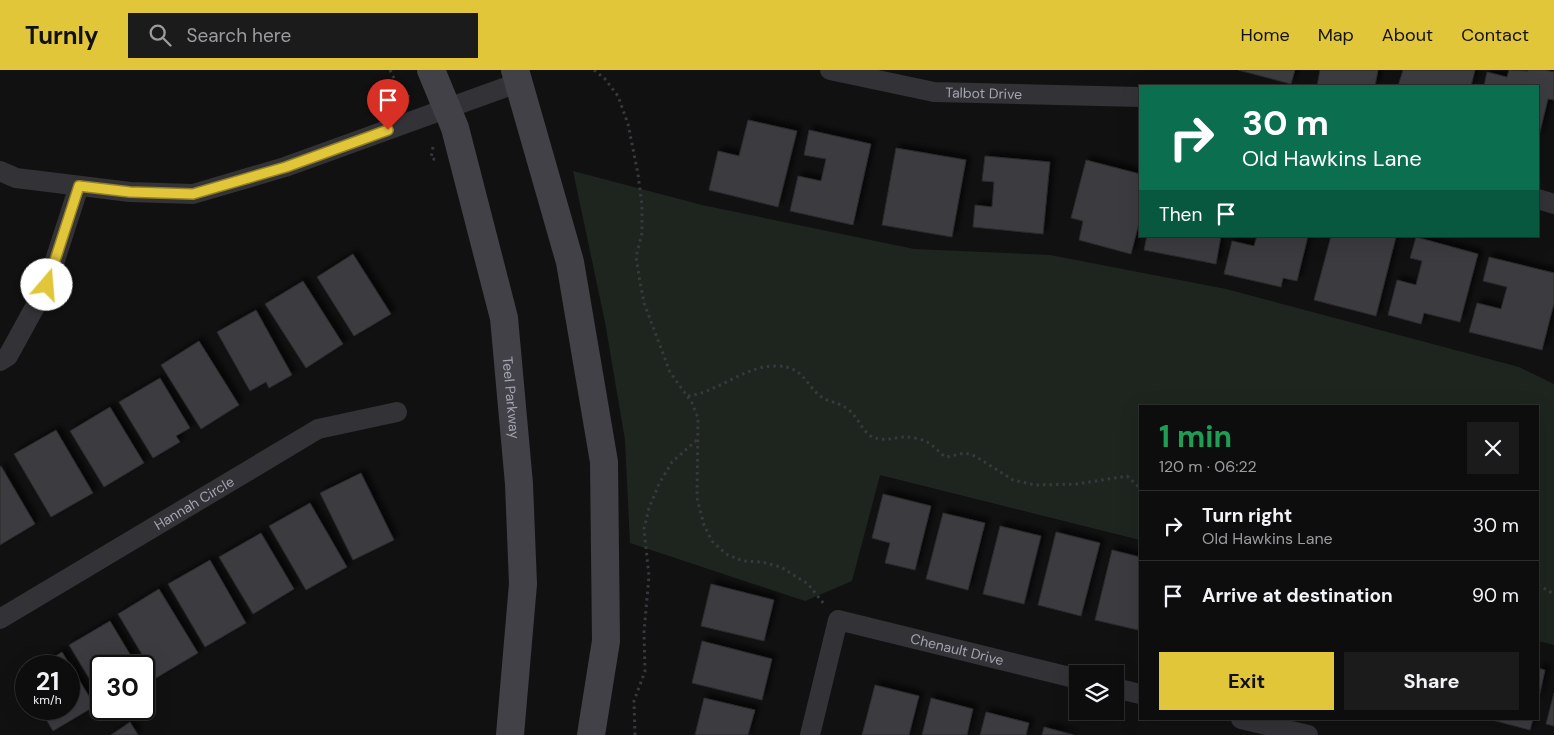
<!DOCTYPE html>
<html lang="en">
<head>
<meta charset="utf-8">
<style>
  :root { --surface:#0d0d0e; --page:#1b1b1c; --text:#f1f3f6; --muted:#9a9c9e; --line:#2d2d2e; --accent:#e2c639 }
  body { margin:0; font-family:"DM Sans",sans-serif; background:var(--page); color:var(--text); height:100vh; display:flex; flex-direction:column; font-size:19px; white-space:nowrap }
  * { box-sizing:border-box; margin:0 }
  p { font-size:16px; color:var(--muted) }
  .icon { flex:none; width:28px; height:28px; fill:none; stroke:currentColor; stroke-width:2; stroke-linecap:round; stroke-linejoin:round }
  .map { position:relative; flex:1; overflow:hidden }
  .panel { position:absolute; left:1139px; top:335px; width:400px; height:315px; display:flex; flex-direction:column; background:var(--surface); border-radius:0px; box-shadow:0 5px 20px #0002,0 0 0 1px var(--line) }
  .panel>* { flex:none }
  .banner { position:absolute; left:1139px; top:15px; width:400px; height:152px; border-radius:0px; box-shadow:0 5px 20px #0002,0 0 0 1px var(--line); background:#0b6e4f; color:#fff; overflow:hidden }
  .controls { position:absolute; left:1069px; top:595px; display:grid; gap:10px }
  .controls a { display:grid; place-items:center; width:55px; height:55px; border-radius:0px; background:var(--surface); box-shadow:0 5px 20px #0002,0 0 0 1px var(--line); font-size:25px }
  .speed { position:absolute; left:15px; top:585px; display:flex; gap:10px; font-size:25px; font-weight:700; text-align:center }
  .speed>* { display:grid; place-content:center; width:65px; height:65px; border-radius:50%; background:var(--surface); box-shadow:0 5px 20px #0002,0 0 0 1px var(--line); line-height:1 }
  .speed small { font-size:12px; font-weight:400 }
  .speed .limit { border:2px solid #111; border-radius:8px; background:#fff; color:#111 }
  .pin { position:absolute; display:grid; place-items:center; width:42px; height:42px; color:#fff; margin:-51px -21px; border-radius:50% 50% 50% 0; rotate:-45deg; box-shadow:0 0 5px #0007 }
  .pin .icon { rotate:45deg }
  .me { position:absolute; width:55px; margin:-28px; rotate:18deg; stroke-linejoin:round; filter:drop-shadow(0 0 4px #0008) }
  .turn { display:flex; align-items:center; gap:18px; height:105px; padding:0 20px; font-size:22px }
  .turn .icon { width:65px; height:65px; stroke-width:2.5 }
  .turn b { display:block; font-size:35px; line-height:42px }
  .then { display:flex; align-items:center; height:48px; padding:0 20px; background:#0003; gap:10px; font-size:19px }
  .round { display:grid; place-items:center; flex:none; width:52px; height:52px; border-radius:0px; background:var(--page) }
  .head { display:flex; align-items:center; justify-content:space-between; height:85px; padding:0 20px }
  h1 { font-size:30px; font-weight:700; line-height:38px; color:#1e9e55 }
  .action { display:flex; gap:10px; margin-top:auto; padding:10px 20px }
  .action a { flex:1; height:58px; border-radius:0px; background:var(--accent); color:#111; font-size:20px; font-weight:700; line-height:58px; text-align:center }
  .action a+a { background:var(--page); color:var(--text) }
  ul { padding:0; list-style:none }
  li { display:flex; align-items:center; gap:15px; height:70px; padding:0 20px; border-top:1px solid var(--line) }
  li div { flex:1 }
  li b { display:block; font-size:19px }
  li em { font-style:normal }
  header { display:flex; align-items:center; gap:30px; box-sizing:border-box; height:70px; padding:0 25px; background:var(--accent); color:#111 }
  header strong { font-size:24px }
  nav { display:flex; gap:28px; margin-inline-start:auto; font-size:18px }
  .search { width:350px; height:45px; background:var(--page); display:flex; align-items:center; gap:12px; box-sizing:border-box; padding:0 18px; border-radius:0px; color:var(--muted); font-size:19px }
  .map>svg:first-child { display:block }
</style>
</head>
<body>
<header>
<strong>Turnly</strong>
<div class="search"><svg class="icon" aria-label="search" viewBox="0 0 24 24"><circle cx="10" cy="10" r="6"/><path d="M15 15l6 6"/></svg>Search here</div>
<nav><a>Home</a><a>Map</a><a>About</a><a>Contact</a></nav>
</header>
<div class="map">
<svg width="1554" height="665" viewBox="0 0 1554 665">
  <defs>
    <filter id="shadow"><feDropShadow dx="4.5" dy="-4.5" stdDeviation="2.5" flood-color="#0009"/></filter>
  </defs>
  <rect width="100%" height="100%" fill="#111112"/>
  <path fill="#1e251f" d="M573,101L702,135L914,179L1050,185L1226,219L1519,297L1554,314V575L1538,571V336H1140V470L880,405L852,511L805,531L630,473L625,370L605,252Z"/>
  <g fill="#3b3b3f" stroke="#2c2b2e" filter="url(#shadow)">
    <path d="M1238,0H1295L1291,14Z"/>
    <path d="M1320,0H1378L1375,16H1317Z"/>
    <path d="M1403,0H1475L1471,16H1398Z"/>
    <path d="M1509,0L1528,1V0H1545L1554,2V30L1548,29L1538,70V16H1484L1487,2L1507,7Z"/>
    <path d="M748,50L797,61L778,137L709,120L718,81L739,86Z"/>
    <path d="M809,60L871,74L853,155L790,141L798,106L821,111L826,89L804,85Z"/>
    <path d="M896,78L966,90L952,167L882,155Z"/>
    <path d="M985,86L1050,92L1043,164L973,157L975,135L992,137L994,112L982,111Z"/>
    <path d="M1086,90L1140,104V149L1131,184L1079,170L1083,151L1071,148Z"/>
    <path d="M1147,166H1221L1216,194L1144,180Z"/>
    <path d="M1257,166H1308L1297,211L1283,208L1281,217L1224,204L1232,171L1254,176Z"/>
    <path d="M1331,166L1396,167L1376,246L1314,230Z"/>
    <path d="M1416,167L1478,184L1460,252L1424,243L1421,254L1388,245L1397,210L1416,215L1422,191L1410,188Z"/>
    <path d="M353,184L391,244L354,266L317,207Z"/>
    <path d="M1489,187L1554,203V233L1542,280L1469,262L1477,233L1501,239L1507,217L1483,211Z"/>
    <path d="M303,211L343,274L306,298L265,234Z"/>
    <path d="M256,240L292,305L269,318L266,312L250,321L217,262Z"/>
    <path d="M199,271L239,335L201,359L161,295Z"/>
    <path d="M160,308L190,358L176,366L180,372L153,388L119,332Z"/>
    <path d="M110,337L144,393L104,417L70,361Z"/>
    <path d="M56,360L93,423L51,447L14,384Z"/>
    <path d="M1,396L35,454L0,475V397Z"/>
    <path d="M361,403L394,470L353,490L320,423Z"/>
    <path d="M883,424L931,436L915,500L885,493L890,473L872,468Z"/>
    <path d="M310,433L347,497L306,520L269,456Z"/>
    <path d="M943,443L985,453L968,520L926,509Z"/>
    <path d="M1000,456L1041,466L1024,534L983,524Z"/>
    <path d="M1056,462L1100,473L1081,546L1038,535Z"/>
    <path d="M261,463L294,519L253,544L219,487Z"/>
    <path d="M1112,480L1140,487V553L1138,560L1095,550Z"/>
    <path d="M210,490L246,553L205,577L168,514Z"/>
    <path d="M711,514L774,530L764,571L701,556Z"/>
    <path d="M159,519L198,583L156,608L118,544Z"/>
    <path d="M110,551L137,596H101V628L69,575Z"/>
    <path d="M702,571L772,589L762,630L692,613Z"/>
    <path d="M62,582L95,636L53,661L40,639H69V596H39Z"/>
    <path d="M1538,598L1545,600L1538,632Z"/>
    <path d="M875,615L919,626L909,665H862Z"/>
    <path d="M1554,623V656L1546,654Z"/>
    <path d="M704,628L755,640L748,665H695Z"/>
    <path d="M931,628L973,639L967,665H922Z"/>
    <path d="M986,642L1029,653L1026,665H980Z"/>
    <path d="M1488,649H1533L1530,660Z"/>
    <path d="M130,652L138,665H111Z"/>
    <path d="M1044,657L1074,665H1042Z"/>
  </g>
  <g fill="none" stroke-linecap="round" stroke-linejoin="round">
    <g stroke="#38393e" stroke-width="3" stroke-dasharray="2.5 4" stroke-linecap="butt">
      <path d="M390,0L402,24L411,27"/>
      <path d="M594,0L605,9L618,26L628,54L638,104L642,136V163L636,187L639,206L644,233L670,302L692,333L698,348L697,428L704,455L712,471L726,484L743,491L762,492L781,497L808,514L824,534"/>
      <path d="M433,77L431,88L438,91"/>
      <path d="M688,326C719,322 747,294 778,296C805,297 806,317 823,328C832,333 842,333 850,341C858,348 861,358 869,365C881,373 894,367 907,367C912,367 920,369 925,371C933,374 939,383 946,387L965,383L975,386L1013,410L1035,415L1077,414L1127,406L1140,418"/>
      <path d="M1538,515L1554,524"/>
      <path d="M635,665L634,631L645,601L644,562L649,506L644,459L649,438L659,414L672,392L698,369"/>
    </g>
    <g stroke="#323237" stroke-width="20">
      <path id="s1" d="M830,0L934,22L1140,27"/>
      <path d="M0,101L16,108L130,122L193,124L285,97L520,12"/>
      <path d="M1538,129L1554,134"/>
      <path d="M0,291L8,286L47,215L79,116"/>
      <path id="s2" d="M0,549L318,359L397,342"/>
      <path d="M1115,618L1140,624"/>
      <path d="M1241,649L1308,665"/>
      <path id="s3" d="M810,665L838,550L1078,609"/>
    </g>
    <g stroke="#414147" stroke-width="28">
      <path id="s4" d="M431,0L455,58L504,248L519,414L523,514L510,665"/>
      <path d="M515,0L570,192L604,392L606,571L591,665"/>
    </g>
  </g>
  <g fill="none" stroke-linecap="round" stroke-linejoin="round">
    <g stroke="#938125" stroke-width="12">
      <path id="route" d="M47,215L79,116L130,122L193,124L286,97L388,60"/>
    </g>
    <use href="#route" stroke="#e2c639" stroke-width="9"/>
  </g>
  <g text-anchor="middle" stroke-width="5" stroke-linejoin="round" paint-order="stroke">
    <g font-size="14" fill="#a3a5b2" stroke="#0c0c0d">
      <text dy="5" stroke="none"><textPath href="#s1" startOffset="156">Talbot Drive</textPath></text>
      <text dy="5" stroke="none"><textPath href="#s4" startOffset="339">Teel Parkway</textPath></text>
      <text dy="5" stroke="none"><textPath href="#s2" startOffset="226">Hannah Circle</textPath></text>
      <text dy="5" stroke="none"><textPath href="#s3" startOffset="241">Chenault Drive</textPath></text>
    </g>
  </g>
</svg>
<div class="controls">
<a><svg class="icon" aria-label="layers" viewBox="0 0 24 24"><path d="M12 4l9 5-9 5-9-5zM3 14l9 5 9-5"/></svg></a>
</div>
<div class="speed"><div>21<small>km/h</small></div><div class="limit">30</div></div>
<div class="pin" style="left:388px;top:60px;background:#d93025"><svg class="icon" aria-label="arrive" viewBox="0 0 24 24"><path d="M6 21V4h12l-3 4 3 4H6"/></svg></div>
<svg class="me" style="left:47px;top:215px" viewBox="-20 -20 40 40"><circle r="19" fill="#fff"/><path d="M0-13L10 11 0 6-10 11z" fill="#e2c639"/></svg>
<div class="banner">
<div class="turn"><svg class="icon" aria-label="right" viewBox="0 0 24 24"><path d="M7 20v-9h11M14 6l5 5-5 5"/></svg><div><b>30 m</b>Old Hawkins Lane</div></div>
<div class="then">Then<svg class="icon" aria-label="arrive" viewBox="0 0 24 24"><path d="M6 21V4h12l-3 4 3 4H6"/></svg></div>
</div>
<section class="panel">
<div class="head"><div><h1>1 min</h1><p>120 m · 06:22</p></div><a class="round"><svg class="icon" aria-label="close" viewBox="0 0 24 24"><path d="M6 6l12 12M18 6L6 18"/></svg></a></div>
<ul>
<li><svg class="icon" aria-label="right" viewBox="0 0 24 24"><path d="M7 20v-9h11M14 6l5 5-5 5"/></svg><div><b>Turn right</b><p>Old Hawkins Lane</p></div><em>30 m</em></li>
<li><svg class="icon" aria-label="arrive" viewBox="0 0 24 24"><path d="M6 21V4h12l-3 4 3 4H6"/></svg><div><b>Arrive at destination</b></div><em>90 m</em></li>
</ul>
<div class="action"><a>Exit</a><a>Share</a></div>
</section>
</div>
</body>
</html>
